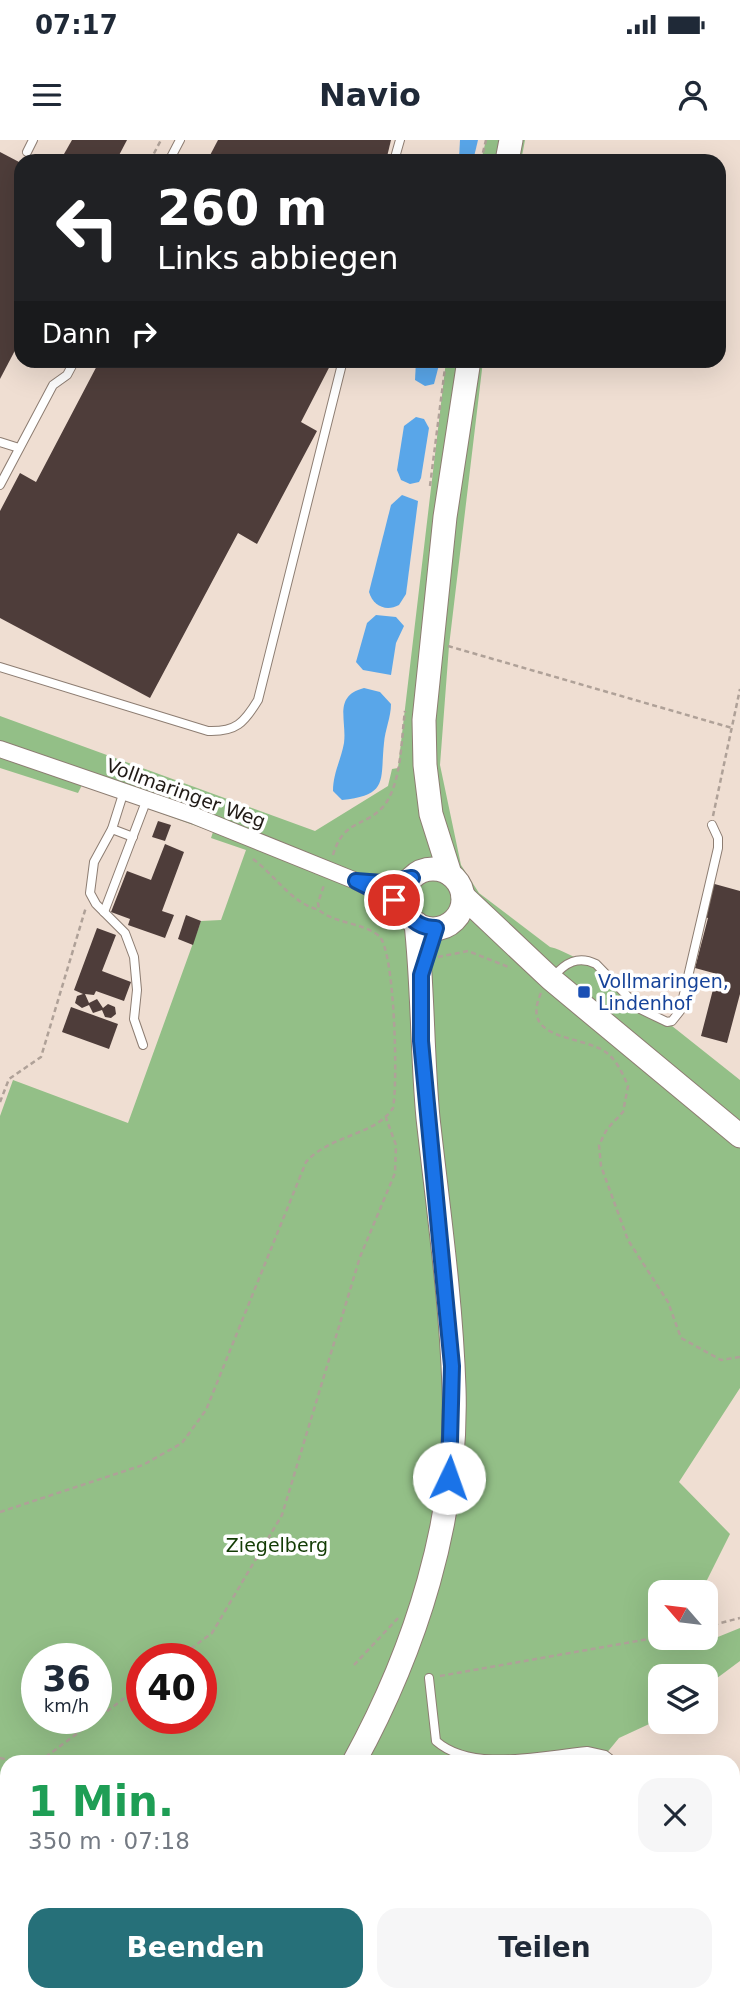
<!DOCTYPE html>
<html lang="de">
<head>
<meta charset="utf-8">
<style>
  :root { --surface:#fff; --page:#f6f6f7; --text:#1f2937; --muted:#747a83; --accent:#267079 }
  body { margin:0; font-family:"DejaVu Sans",sans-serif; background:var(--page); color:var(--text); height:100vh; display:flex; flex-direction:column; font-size:26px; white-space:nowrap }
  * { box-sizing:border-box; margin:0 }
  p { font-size:23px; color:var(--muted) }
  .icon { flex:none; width:38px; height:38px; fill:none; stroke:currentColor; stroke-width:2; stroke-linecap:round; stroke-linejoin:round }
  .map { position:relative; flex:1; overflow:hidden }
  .side { position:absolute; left:0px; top:1615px; width:740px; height:247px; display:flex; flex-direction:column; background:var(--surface); border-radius:21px 21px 0 0; box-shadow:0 7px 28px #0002 }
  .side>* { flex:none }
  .banner { position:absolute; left:14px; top:14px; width:712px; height:214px; border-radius:21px; box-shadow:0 7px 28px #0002; background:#202124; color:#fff; overflow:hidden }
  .needle { width:46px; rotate:298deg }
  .controls { position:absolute; left:648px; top:1440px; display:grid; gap:14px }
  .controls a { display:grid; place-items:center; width:70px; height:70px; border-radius:14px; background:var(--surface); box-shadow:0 7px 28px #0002; font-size:35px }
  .speed { position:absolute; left:21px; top:1503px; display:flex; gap:14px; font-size:35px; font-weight:700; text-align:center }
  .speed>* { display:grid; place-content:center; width:91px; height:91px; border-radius:50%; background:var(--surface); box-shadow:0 7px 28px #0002; line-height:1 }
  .speed small { font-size:18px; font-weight:400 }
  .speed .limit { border:10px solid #d22; background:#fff; color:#111 }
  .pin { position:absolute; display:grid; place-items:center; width:60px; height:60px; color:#fff; margin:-30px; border:4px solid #fff; border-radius:50%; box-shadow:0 2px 7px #0007 }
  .me { position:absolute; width:77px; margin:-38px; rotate:3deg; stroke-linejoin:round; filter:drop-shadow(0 0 5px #0008) }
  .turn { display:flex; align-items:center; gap:24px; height:147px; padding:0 28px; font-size:32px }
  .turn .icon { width:91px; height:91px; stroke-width:2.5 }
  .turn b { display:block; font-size:49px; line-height:60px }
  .then { display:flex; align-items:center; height:66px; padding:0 28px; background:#0003; gap:14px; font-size:26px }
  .round { display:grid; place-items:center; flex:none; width:74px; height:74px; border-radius:21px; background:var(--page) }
  .headline { display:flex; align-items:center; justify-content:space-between; height:119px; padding:0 28px }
  h1 { font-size:42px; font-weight:700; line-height:52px; color:#1e9e55 }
  .cta { display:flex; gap:14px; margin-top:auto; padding:14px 28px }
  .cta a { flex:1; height:80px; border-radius:21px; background:var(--accent); color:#fff; font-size:28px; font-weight:700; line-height:80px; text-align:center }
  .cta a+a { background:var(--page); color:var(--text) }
  .status { display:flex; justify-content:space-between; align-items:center; height:49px; padding:0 35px; background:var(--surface); direction:ltr }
  .status svg { height:19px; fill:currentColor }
  header { display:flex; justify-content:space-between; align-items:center; height:91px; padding:0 28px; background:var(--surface); font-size:32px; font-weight:700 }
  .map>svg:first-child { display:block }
</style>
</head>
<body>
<div class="status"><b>07:17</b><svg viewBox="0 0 49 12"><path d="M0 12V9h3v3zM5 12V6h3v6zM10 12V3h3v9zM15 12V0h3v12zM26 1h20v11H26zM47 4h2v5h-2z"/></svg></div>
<header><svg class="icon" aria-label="menu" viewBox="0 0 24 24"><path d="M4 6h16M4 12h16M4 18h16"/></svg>Navio<svg class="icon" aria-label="person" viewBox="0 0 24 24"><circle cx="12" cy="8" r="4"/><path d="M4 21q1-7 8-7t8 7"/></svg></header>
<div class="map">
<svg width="740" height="1861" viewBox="0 0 740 1861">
  <rect width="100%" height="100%" fill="#efded2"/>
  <g fill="#93bf87" fill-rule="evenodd">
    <path d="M486,0H525L521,21H481Z"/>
    <path d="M446,221H483L449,506L440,625L461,725L479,753L550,807C564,810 574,820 587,819L623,854L667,882L740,940V1248L679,1342L730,1394L701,1452H660V1498H705V1494L708,1501L740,1488V1521L705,1547V1536H660V1579L619,1598L605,1615L614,1622H7V1855H518L513,1861H0V976L13,940L128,983L201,781L221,780L246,710L211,698L213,692L82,645L78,653L0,628V576L315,691L388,646L392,629L398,628ZM37,1519H96V1578H37ZM142,1519H201V1578H142Z"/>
    <path d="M733,1661L740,1678V1753L733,1757Z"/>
    <path d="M535,1855H592L583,1861H541Z"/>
  </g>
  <g fill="#59a6e9">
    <path d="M460,0H478L473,21L459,19Z"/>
    <path d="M416,221H440L434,244L425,246L415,240Z"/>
    <path d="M416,277L424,279L429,288L421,338L419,342L410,344L401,340L397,330L404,286Z"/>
    <path d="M402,355L418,361L406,454L399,465C386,472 373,466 369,452L391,365Z"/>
    <path d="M376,475L396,477L404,486L396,503L391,535L363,530L356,522L367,483Z"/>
    <path d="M364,548L380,552L391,564C391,577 385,590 384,603C380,641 389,655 342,660L333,651C333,633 341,620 344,603C347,580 333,556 364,548Z"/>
  </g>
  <g fill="#4e3d3a">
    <path d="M72,0H127L116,21H60Z"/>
    <path d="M218,0H391L386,21H207Z"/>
    <path d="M0,12L21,23V199L0,239Z"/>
    <path d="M100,220H333L301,282L317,291L257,404L238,393L150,558L0,478V371L20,333L36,342Z"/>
    <path d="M158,681L171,685L165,701L152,697Z"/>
    <path d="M165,704L184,712L162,771L174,775L165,798L128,785L130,779L111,772L127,731L151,740Z"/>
    <path d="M711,743L740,751V854L727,903L701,896L717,834L695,828L708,778L702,776Z"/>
    <path d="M186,775L201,781L193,805L178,799Z"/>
    <path d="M97,788L116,795L102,831L131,842L124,861L96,851L94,855L85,854L89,863L97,859L103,868L108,864L115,867L116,874L111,878L105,877L102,870L93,873L89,865L82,868L75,863L77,856L83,854L74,850Z"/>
    <path d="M71,867L118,884L109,909L62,892Z"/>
  </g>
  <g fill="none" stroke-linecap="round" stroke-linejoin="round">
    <g stroke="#8d7d72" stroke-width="10">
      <g id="lane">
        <path d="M27,12L33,0"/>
        <path d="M169,21L180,0"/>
        <path d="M394,21L400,0"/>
        <path d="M0,302L19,308"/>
        <path d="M0,345L53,245L67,235L75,220"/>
        <path d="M0,527L208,591C236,592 244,583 258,560L343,220"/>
        <path d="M124,651L112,689L94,722L90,753L96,764L125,793L134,817L137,850L134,879L143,905"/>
        <path d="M112,689L133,697"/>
        <path d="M104,772L147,659"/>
        <path d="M553,837C565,823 578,815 596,824L640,869L667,882L672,881L680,871L718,708V698L712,685"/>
        <path d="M429,1538L436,1601C472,1633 542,1615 587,1611L605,1615L614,1622"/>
        <path d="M514,1861L518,1855"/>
      </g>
    </g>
    <g stroke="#8d7d72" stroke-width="18">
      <g id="street">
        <path d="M0,609L195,676L356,741L404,766"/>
        <path d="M363,742L382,743L412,738"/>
      </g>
    </g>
    <g stroke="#8d7d72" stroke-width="25">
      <g id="secondary">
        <path d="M507,21L511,0"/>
        <circle cx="433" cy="759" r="30"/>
        <path d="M450,734L431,674L425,625L424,580L445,377L469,220"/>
        <path d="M463,756L551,839L740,996"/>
        <path d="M354,1622C416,1509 458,1378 454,1248C451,1157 438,1068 428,978C422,913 423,848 416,783"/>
        <path d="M120,1861L130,1855"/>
      </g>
    </g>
    <g stroke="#afa198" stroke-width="2.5" stroke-dasharray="5 3.5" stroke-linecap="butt">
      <path d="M150,21L161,0"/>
      <path d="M481,21L486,0"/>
      <path d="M430,346L446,220"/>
      <path d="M448,506L732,588"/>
      <path d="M713,676L740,549"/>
      <path d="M333,715C344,677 368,688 386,663C402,638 401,600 405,571"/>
      <path d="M253,719C277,737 290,762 319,770"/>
      <path d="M438,817L468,811L511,828"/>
      <path d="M541,853C519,902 582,894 607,913C617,921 623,934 628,946L623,972L607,989L599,1005L601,1026L628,1100L668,1162L681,1198L721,1220L740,1217"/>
      <path d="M0,962L9,939L41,917L86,767"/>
      <path d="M0,1372L143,1325L182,1303L206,1270L306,1022C331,994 375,996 393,968C398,944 395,810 379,796C362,782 335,784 319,770L318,763L324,745"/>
      <path d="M705,1487L740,1478"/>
      <path d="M177,1519L212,1493L282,1375L360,1117L395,1033L396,1005L386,978"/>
      <path d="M354,1525L398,1478"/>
      <path d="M440,1536L660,1497"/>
      <path d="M0,1618L17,1622"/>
      <path d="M21,1622L43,1619L142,1545"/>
      <path d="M535,1855L541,1861"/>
    </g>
    <use href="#lane" stroke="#fff" stroke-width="8"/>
    <use href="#street" stroke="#fff" stroke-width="16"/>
    <use href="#secondary" stroke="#fff" stroke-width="23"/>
  </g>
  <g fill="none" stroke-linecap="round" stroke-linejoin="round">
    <g stroke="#114b97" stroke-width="18">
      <path id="route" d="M394,760L356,741L382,743L412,738C396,760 407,788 436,788L421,835V901L452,1226L449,1338"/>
    </g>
    <use href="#route" stroke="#1a73e8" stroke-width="12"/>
  </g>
  <rect fill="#1a4fb4" stroke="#fff" stroke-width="2.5" x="577" y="845" width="14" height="14" rx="3.5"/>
  <g text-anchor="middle" stroke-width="7" stroke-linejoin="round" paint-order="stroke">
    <g font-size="19" fill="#201a16" stroke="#fff">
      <text transform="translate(186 653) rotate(20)" y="7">Vollmaringer Weg</text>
    </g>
    <g font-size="19" fill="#164399" stroke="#fff" text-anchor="start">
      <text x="598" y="848">Vollmaringen,<tspan x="598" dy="22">Lindenhof</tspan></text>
    </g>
    <g font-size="19" fill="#133c05" stroke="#fff">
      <text x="277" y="1412">Ziegelberg</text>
    </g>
  </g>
</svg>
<div class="controls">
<a><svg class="needle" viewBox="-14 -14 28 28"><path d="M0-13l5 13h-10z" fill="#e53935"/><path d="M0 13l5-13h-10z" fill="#747a83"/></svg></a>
<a><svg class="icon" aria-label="layers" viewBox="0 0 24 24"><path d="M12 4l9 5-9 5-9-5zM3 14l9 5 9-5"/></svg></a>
</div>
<div class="speed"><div>36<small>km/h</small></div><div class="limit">40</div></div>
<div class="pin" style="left:394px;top:760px;background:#d93025"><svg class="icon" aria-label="arrive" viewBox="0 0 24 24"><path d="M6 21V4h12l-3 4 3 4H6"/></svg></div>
<svg class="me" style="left:449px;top:1338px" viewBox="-20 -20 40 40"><circle r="19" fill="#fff"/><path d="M0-13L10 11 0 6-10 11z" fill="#1a73e8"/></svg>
<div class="banner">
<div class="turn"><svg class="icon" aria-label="left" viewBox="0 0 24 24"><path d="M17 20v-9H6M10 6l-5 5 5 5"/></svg><div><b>260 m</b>Links abbiegen</div></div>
<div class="then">Dann<svg class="icon" aria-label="right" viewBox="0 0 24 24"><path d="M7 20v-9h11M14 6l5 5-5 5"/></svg></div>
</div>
<section class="side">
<div class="headline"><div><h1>1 Min.</h1><p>350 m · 07:18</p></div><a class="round"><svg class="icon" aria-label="close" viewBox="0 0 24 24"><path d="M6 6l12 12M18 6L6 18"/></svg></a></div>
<div class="cta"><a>Beenden</a><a>Teilen</a></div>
</section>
</div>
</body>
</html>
